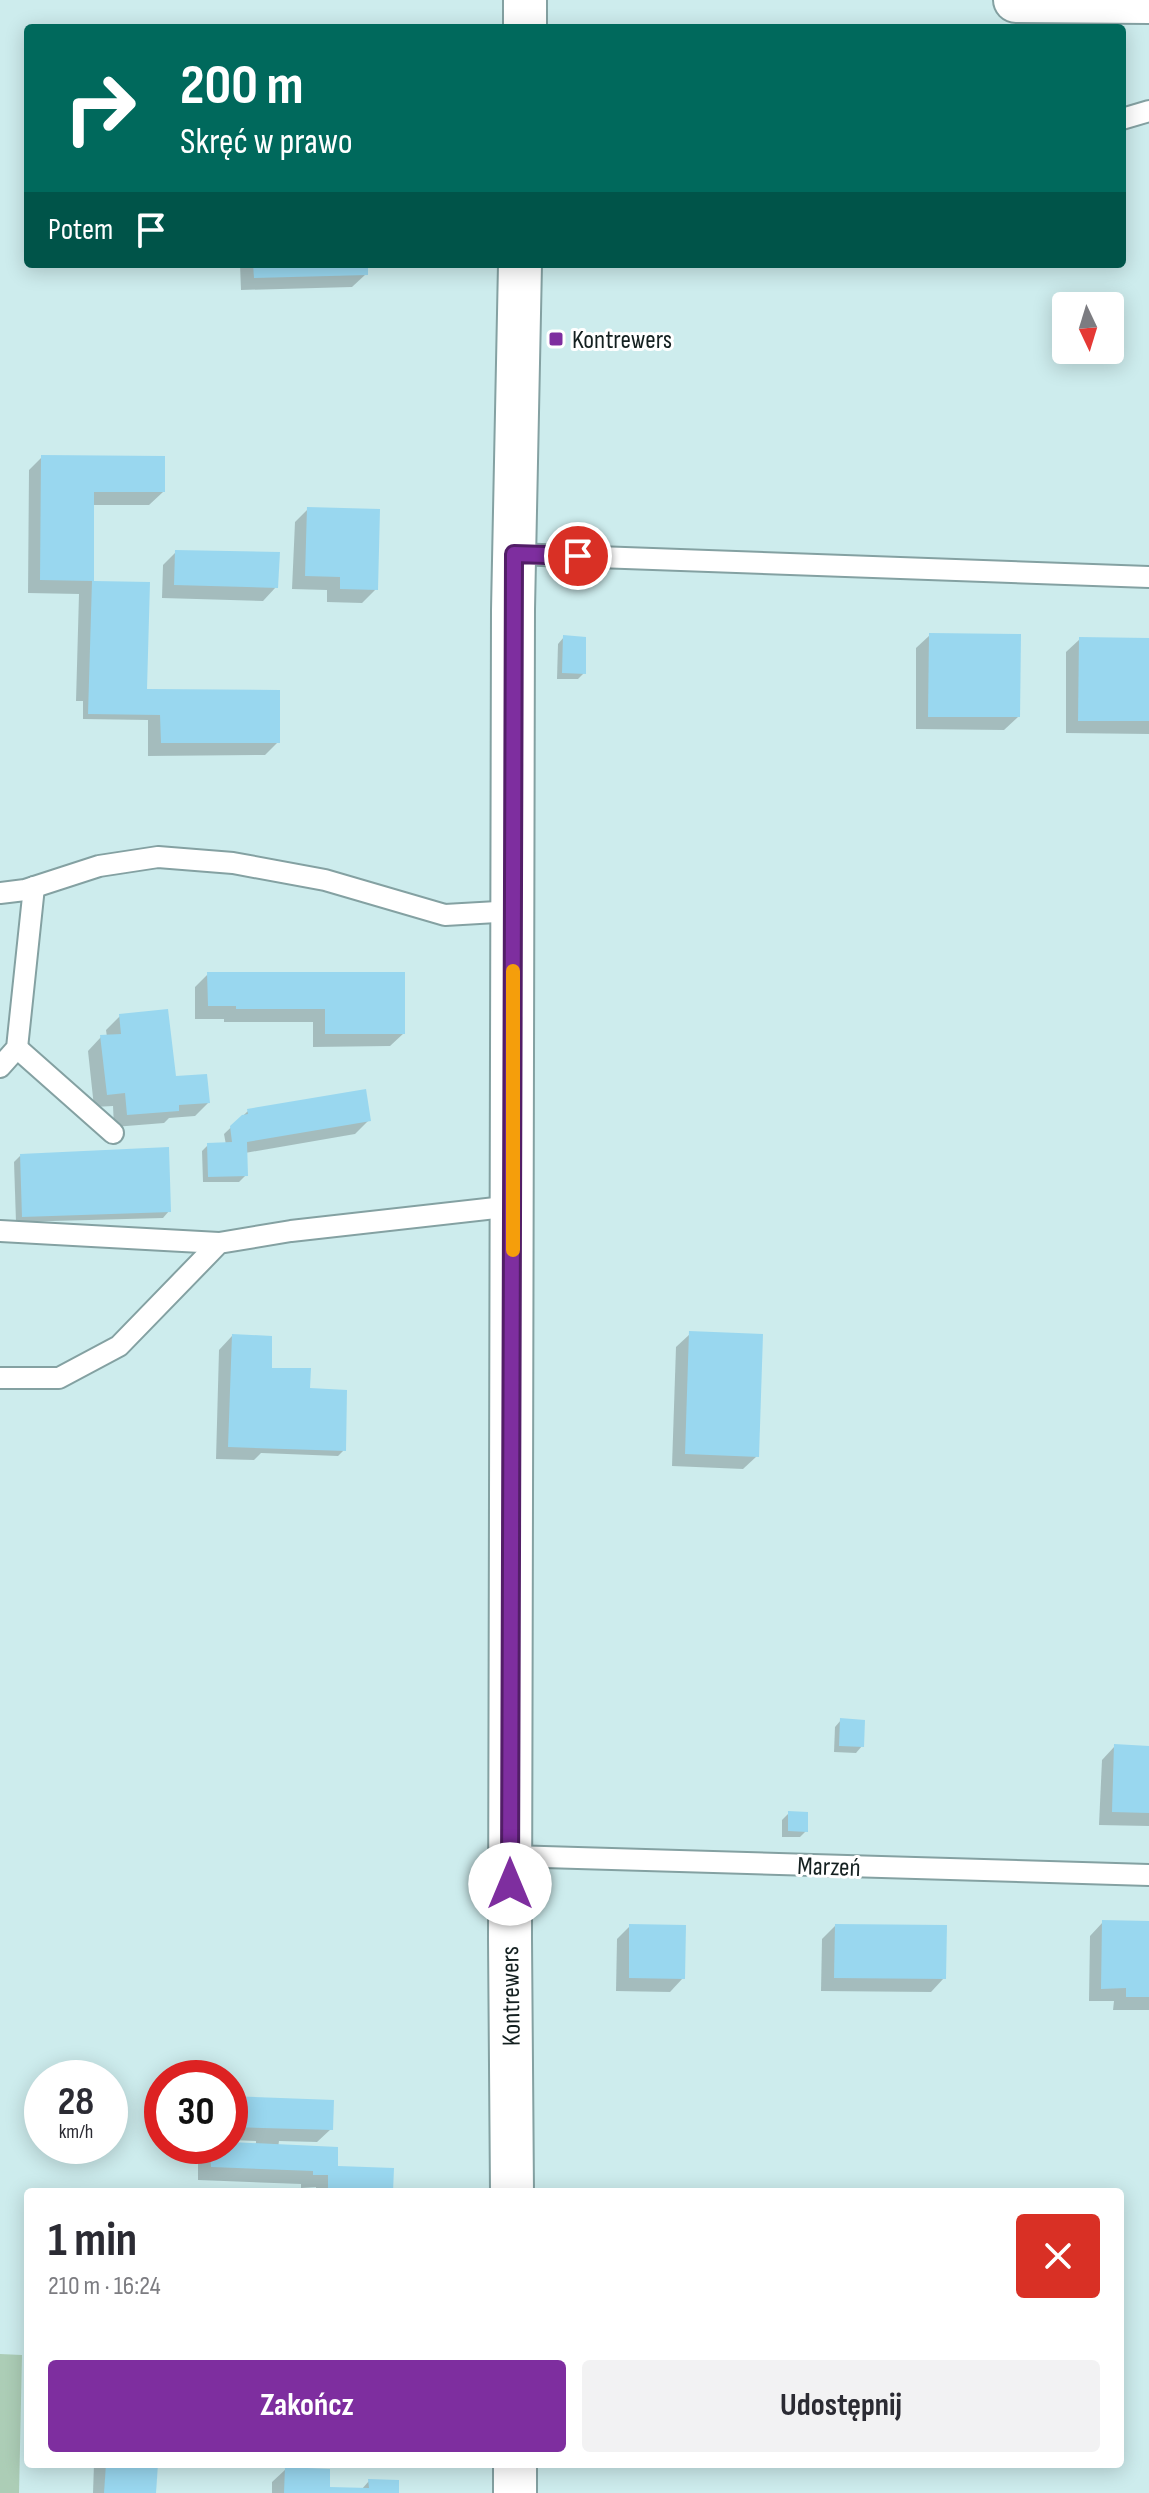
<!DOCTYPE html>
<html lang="pl">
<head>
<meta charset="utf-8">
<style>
  :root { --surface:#fff; --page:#f2f2f3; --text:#2b2b33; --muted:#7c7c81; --accent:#7e2e9f }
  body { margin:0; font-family:"Sofia Sans Condensed",sans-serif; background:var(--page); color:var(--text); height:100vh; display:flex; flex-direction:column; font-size:30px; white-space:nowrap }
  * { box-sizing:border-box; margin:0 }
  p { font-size:26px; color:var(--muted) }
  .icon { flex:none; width:44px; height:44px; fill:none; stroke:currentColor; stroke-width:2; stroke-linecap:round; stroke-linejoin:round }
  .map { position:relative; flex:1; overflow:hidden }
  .details { position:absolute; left:24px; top:2188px; width:1100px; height:280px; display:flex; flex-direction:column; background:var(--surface); border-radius:8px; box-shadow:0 4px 20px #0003 }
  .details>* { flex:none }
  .banner { position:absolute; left:24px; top:24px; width:1102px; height:244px; border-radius:8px; box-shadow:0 4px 20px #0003; background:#00695c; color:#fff; overflow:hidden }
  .needle { width:52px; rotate:176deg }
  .fabs { position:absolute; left:1052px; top:292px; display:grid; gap:16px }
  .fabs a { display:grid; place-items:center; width:72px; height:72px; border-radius:8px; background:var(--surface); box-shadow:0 4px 20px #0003; font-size:40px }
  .speed { position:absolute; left:24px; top:2060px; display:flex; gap:16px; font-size:40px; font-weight:700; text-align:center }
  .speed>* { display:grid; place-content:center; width:104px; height:104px; border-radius:50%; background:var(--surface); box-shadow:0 4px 20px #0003; line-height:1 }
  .speed small { font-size:20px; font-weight:400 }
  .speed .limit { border:12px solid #d22; background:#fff; color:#111 }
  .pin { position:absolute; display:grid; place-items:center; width:68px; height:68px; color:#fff; margin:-34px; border:4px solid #fff; border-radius:50%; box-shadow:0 2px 8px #0007 }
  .me { position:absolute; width:88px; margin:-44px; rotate:0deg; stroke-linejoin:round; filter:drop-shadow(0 0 6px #0008) }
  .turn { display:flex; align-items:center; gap:28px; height:168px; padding:0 24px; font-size:36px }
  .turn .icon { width:104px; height:104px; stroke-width:2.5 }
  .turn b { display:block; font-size:56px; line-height:68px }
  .then { display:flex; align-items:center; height:76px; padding:0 24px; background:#0003; gap:16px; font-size:30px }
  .round { display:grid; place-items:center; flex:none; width:84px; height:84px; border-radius:8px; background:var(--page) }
  .head { display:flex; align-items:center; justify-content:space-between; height:136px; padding:0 24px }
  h1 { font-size:48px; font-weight:700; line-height:60px }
  .action { display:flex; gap:16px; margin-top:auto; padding:16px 24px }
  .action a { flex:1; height:92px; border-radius:8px; background:var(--accent); color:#fff; font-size:32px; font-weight:700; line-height:92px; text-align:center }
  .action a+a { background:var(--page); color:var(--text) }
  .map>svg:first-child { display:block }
</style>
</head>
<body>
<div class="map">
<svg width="1149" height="2493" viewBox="0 0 1149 2493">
  <rect width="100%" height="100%" fill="#cdeced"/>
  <path fill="#accdb6" d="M0,2354L22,2355L19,2493H0Z"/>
  <g fill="#0003">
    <path d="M240,264H366V274L352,287L241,290Z"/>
    <path d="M42,457L163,492L149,505H92V583L145,688L278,742L265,755L148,756V720L83,719V701H76L79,594L28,593L29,470Z"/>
    <path d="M308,509L376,589L362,603L327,602V590L292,589L295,522Z"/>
    <path d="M176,552L276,587L263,601L162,598L163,565Z"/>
    <path d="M930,635L1018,717L1004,730L916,729V648Z"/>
    <path d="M564,637L584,673L578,679H557L558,644Z"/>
    <path d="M1080,639L1149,640V734L1066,733V652Z"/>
    <path d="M208,974H403L404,1033L390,1046L313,1047V1022H224V1019H195V987Z"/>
    <path d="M120,1016L174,1078L208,1103L195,1116L169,1118L164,1123L114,1127L113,1106L94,1107L88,1051L101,1037H107L106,1030Z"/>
    <path d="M248,1111L369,1120L355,1134L245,1153L246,1175L239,1182H203L202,1151L208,1145H226L224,1134Z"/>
    <path d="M20,1156L169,1211L163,1218L16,1222L14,1162Z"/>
    <path d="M690,1334L757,1456L743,1469L672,1466L676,1347Z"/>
    <path d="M232,1336L270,1370L308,1387L344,1450L338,1456L261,1453L254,1460L216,1459L219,1350Z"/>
    <path d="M841,1720L862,1746L856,1753L834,1752L835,1727Z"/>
    <path d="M1115,1746L1149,1748V1826L1099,1825L1102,1760Z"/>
    <path d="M789,1813L806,1831L800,1837H782V1820Z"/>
    <path d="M1103,1922L1149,1923V2010H1113L1114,2001H1089L1090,1936Z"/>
    <path d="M630,1926L683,1978L670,1992L616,1991L617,1939Z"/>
    <path d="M835,1926L944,1978L931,1992L821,1991L822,1939Z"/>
    <path d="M230,2098L331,2129L317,2142L279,2141L278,2148L336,2168L391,2192H316V2187L301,2188V2184L198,2180V2157L209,2146L256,2144V2141L230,2140Z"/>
    <path d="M94,2464H156L154,2493H93Z"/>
    <path d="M286,2469L328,2489L361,2490L369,2481L397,2493H272V2482Z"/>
  </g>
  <g fill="#99d7ef">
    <path d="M253,264H368V275L254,278Z"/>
    <path d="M41,455L165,456V492H94V581L150,582L147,689L280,690V743H161L160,715L88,714L92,581L40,580Z"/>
    <path d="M307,507L380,509L378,590L340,589V577L305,576Z"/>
    <path d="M175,550L280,552L278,588L174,585Z"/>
    <path d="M929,633L1021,634L1020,717H928Z"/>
    <path d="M563,635L586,637V674L562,673Z"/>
    <path d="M1079,637L1149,638V721H1078Z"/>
    <path d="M207,972H405V1034H325V1009H236V1006H208Z"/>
    <path d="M168,1009L176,1076L207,1074L210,1103L179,1105V1111L127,1115L125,1093L107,1095L100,1035L121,1034L119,1014Z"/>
    <path d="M366,1089L371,1121L247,1142L248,1176L208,1177L207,1143L232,1142L230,1126L242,1115L248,1114L247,1109Z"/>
    <path d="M169,1147L171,1212L22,1217L20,1154Z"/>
    <path d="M689,1331L763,1334L759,1457L685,1454Z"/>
    <path d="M232,1334L272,1336V1368H311L310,1388L347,1390L346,1451L228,1447Z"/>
    <path d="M840,1718L865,1720L864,1747L839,1746Z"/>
    <path d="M1114,1744L1149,1746V1813L1112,1812Z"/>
    <path d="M788,1811L808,1812V1832L788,1831Z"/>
    <path d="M1102,1920L1149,1921V1997H1126V1988L1101,1989Z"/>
    <path d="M629,1924L686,1925L685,1979L629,1978Z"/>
    <path d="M835,1924L947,1925L946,1979L834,1978Z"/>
    <path d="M230,2096L334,2100L333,2130L230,2127Z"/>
    <path d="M230,2142L338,2147V2166L394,2168L393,2192H328V2175H313V2171L211,2167L210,2146H230Z"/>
    <path d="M106,2464H158L156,2493H104Z"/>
    <path d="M285,2467L330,2469V2487L369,2488L368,2479L399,2480V2493H284Z"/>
  </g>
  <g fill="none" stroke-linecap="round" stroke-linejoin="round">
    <g stroke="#84a1a2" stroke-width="24">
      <g id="service">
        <path d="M1122,119L1149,111"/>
        <path d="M514,554L1149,577"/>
        <path d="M0,893L25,890L99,866L158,857L233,863L325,880L445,915L513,911"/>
        <path d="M17,1048L113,1133"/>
        <path d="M0,1067L17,1048L34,887"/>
        <path d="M0,1231L219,1243"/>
        <path d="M0,1378H59L119,1346L219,1243L291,1231L513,1206"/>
        <path d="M510,1856L1149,1875"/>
      </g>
    </g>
    <g stroke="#84a1a2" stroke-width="46">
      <g id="minor">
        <path d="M525,28V0"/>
        <path d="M512,2192L510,1939L513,610L520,264"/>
        <path d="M515,2464V2493"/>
      </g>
    </g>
    <g stroke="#84a1a2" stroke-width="48">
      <path id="tertiary" d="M1016,0L1149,1"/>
    </g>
    <use href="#service" stroke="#fff" stroke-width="20"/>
    <use href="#minor" stroke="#fff" stroke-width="42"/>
    <use href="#tertiary" stroke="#fff" stroke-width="44"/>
  </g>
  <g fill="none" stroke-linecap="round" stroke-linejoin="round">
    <g stroke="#521e67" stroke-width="20">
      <path id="route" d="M510,1884L514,554L578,556"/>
    </g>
    <use href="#route" stroke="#7e2e9f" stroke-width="14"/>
    <path stroke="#f59e0b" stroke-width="14" d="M513,1250V971"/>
  </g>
  <rect fill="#7e2e9f" stroke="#fff" stroke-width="3" x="548" y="331" width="16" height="16" rx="4"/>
  <g text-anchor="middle" stroke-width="6" stroke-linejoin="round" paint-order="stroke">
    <g font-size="26" fill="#142020" stroke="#fff" text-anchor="start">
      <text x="572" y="348">Kontrewers</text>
    </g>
    <g font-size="26" fill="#142020" stroke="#fff">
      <text transform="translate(829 1866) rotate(2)" y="9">Marzeń</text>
      <text transform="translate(510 1996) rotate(-91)" y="9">Kontrewers</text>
    </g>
  </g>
</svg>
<div class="fabs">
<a><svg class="needle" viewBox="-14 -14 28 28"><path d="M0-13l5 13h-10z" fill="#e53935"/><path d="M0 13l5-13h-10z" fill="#7c7c81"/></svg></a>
</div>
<div class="speed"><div>28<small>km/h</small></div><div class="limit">30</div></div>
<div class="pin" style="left:578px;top:556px;background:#d93025"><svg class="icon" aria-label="arrive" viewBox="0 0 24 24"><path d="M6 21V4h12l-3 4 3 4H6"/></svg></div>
<svg class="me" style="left:510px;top:1884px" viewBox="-20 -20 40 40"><circle r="19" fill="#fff"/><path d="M0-13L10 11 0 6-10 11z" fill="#7e2e9f"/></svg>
<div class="banner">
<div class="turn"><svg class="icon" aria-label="right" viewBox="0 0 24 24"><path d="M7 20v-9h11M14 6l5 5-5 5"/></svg><div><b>200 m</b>Skręć w prawo</div></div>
<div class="then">Potem<svg class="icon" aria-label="arrive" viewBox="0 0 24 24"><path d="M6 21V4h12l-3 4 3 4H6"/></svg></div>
</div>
<section class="details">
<div class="head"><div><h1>1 min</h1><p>210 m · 16:24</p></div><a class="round" style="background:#d93025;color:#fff"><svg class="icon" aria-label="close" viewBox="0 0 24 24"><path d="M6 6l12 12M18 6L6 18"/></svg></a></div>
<div class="action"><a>Zakończ</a><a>Udostępnij</a></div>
</section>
</div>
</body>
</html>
